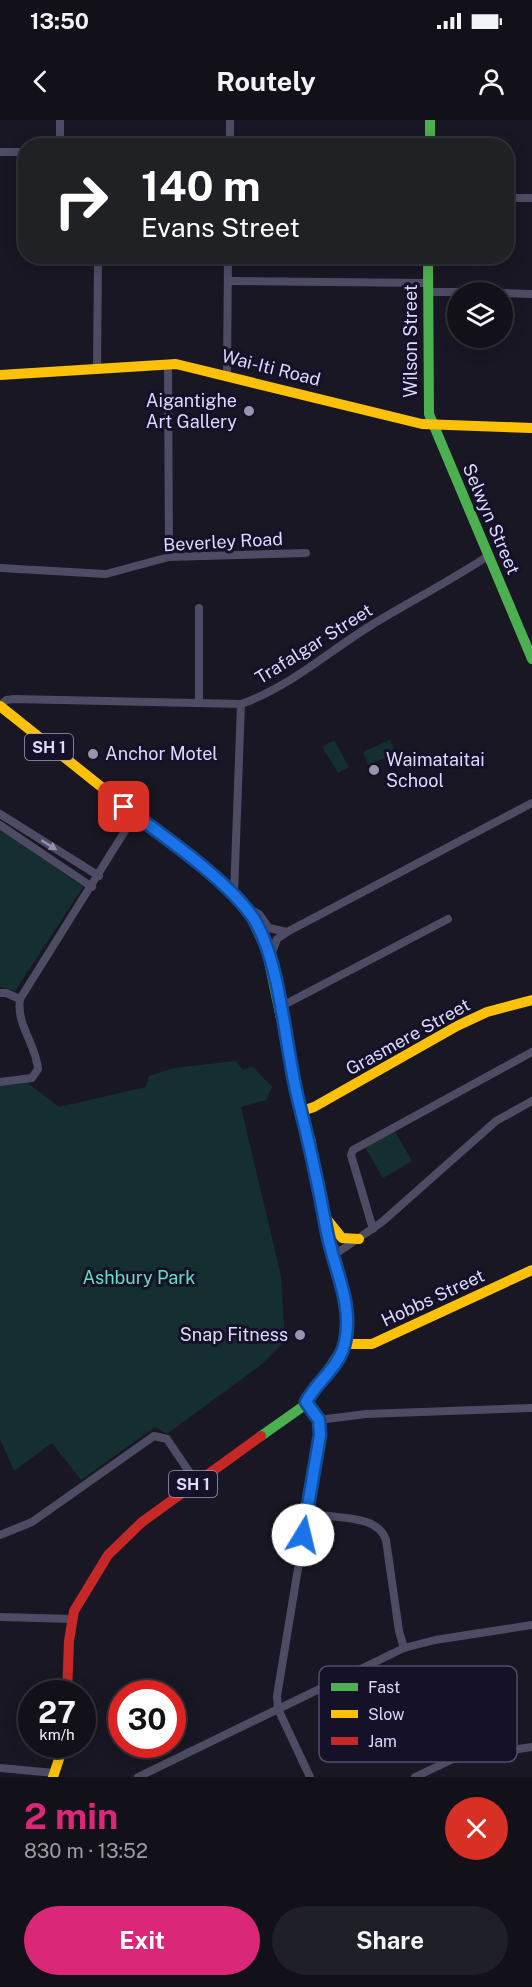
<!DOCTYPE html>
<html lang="en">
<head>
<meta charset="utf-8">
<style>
  :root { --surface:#12111a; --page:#1f1f27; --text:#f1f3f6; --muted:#9c9da2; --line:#313139; --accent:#db2777 }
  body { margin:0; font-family:"Public Sans",sans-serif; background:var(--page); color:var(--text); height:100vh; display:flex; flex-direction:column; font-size:22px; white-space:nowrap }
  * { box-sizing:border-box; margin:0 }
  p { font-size:20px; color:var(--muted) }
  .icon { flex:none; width:33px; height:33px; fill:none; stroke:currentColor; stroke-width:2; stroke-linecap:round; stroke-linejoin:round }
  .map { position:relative; height:1657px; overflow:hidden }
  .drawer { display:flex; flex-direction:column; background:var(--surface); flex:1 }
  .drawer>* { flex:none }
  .banner { position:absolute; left:18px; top:18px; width:496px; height:126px; border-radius:24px; box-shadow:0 3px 15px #0003,0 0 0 2px var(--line); background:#202124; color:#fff; overflow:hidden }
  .controls { position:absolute; left:447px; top:162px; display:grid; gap:12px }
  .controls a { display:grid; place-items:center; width:66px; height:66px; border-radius:50%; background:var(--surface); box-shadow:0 3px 15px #0003,0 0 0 2px var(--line); font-size:30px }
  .speed { position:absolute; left:18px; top:1560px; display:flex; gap:12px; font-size:30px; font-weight:700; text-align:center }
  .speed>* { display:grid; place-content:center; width:78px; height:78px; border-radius:50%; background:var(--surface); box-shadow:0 3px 15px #0003,0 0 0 2px var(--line); line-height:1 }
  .speed small { font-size:15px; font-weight:400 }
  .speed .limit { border:9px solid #d22; background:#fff; color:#111 }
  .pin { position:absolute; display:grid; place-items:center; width:51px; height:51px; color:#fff; margin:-26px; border-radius:12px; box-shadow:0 3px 9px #0006 }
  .me { position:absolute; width:66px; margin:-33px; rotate:9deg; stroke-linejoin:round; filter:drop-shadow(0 0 4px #0008) }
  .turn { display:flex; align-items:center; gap:21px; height:126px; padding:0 24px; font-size:27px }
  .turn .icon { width:78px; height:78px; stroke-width:2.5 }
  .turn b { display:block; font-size:42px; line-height:51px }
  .round { display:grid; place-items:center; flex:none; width:63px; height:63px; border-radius:32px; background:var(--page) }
  .summary { display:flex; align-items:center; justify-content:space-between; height:102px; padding:0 24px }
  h1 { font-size:36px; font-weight:700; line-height:45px; color:var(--accent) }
  .cta { display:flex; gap:12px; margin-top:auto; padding:12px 24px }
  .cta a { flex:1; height:69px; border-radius:36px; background:var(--accent); color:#fff; font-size:24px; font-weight:700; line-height:69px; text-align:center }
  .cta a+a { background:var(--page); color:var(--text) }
  .status { display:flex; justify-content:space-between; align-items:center; height:42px; padding:0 30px; background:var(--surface); direction:ltr }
  .status svg { height:16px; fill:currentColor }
  header { display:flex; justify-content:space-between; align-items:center; height:78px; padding:0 24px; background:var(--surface); font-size:27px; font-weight:700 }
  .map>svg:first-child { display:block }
</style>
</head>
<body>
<div class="status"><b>13:50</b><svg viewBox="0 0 49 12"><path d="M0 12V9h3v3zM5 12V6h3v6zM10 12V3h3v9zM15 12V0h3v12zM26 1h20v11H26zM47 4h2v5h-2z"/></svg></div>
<header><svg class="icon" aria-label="back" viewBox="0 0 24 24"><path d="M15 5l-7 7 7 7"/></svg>Routely<svg class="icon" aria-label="person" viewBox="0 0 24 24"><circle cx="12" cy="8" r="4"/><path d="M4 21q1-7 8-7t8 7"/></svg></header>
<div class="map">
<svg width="532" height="1657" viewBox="0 0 532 1657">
  <rect width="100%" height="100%" fill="#181723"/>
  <g fill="#152f30">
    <path d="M334,620L349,647L338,653L322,627Z"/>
    <path d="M390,620L396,633L368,645L363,632Z"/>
    <path d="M0,709L83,767L15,871L0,867Z"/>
    <path d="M236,941L243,950L252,946L272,967L266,980L241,987L281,1156L285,1221L262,1244L167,1314L155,1307L81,1360L52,1323L14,1351L0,1319V966L28,963L59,987L146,967L149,956L173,948Z"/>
    <path d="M394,1010L412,1041L383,1058L365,1027Z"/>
  </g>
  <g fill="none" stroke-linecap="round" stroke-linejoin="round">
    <g stroke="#4d4c64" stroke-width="8">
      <path d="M60,26V0"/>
      <path d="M230,26V0"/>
      <path d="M0,32H26"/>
      <path d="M507,78H532"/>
      <path d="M228,161L428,163"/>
      <path d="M428,172H461"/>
      <path d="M502,173L532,174"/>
      <path d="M168,244L169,437"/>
      <path d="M97,249L98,136"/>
      <path d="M227,254L228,136"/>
      <path d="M0,448L106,454L169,437L306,433"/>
      <path d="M199,488V582"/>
      <path d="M0,586L6,580L14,579L241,584C288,568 328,532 370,506C409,482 450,461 488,436"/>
      <path d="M0,694L99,756"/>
      <path d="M0,705L92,767"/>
      <path d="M234,775L241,584"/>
      <path d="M249,789L259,794L269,808L287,812"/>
      <path d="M271,835L277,819L287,812L532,683"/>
      <path d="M0,873H6L20,879"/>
      <path d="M280,887L448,799"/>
      <path d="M0,962L32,958L38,949C36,924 16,905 20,879L135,695"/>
      <path d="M373,1109L351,1035L353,1030L532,932"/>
      <path d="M334,1135L382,1102L496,1001L532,981"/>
      <path d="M306,1282L319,1300L320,1315L277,1576L278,1589L310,1657"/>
      <path d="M319,1300L366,1294L532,1288"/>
      <path d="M306,1392C330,1400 377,1392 386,1420L399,1511L404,1528"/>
      <path d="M0,1415L32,1402L154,1316L167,1319L196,1362"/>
      <path d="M0,1497L72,1499"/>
      <path d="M0,1648L55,1653"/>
      <path d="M138,1657L404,1528L435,1520L532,1505"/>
      <path d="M415,1657L453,1639L532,1627"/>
    </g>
    <g stroke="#4caf50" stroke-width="10">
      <path d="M430,0V26"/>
      <path d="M428,136L429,294L532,539"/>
      <path d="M251,797L267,832L298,979L311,1022L325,1106L338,1145L346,1199L345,1224L305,1285L261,1316"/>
    </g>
    <g stroke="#ffc107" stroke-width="10">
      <path d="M0,255L176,244L422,304L532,308"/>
      <path d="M0,586L223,764L251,797"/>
      <path d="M302,991L314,987L457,906L487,892L532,880"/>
      <path d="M326,1098L342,1118L359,1119"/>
      <path d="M345,1224H372L532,1150"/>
      <path d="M53,1657L64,1624"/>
    </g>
    <path stroke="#c62828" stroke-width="10" d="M67,1574L69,1521L74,1491L108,1435L142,1402L261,1316"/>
  </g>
  <defs><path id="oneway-solid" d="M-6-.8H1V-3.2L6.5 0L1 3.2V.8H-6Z" transform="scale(1.5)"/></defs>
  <use fill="#9592b1" href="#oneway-solid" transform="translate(49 725) rotate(32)"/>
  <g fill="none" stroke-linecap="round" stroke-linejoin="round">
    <g stroke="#114b97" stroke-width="15">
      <path id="route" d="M124,687C161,714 229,761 254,799C281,843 285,928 298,979C309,1022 318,1063 326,1107C332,1145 354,1183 345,1222C340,1247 317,1261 306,1282L319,1300L320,1315L303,1415"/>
    </g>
    <use href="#route" stroke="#1a73e8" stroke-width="10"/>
  </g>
  <g fill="#9895b1" stroke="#151129" stroke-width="2">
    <circle cx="249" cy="291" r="6"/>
    <circle cx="93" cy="634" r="6"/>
    <circle cx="374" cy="650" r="6"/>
    <circle cx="300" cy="1215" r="6"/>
  </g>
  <g text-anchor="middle" stroke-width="6" stroke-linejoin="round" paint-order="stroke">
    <g fill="#151129" stroke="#a19dbe" stroke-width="1.5">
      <rect x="25" y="614" width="48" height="26" rx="4.5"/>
      <rect x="169" y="1351" width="48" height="26" rx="4.5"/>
    </g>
    <g font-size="16" font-weight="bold" fill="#ddd9fe">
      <text x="49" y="633">SH 1</text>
      <text x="193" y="1370">SH 1</text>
    </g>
    <g font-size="18" fill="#ddd9fe" stroke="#151129">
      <text transform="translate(411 221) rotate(-90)" y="6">Wilson Street</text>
      <text transform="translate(271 248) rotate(14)" y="6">Wai-Iti Road</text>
      <text transform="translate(491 399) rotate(67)" y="6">Selwyn Street</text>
      <text transform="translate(223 422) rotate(-3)" y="6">Beverley Road</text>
      <text transform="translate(314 524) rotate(-32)" y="6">Trafalgar Street</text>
      <text transform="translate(408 917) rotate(-29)" y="6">Grasmere Street</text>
      <text transform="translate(433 1178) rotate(-25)" y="6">Hobbs Street</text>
    </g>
    <g font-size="18" fill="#ddd9fe" stroke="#151129" text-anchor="end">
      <text x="237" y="287">Aigantighe<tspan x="237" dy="21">Art Gallery</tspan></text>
      <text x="105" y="640" text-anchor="start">Anchor Motel</text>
      <text x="386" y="646" text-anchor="start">Waimataitai<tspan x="386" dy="21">School</tspan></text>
      <text x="288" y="1221">Snap Fitness</text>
    </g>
    <g font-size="18" fill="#65dec0" stroke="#151129">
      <text x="139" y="1164">Ashbury Park</text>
    </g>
  </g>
  <rect x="319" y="1546" width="198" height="96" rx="9" fill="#151129" stroke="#514d69" stroke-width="1.5"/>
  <rect x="331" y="1563" width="27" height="8" fill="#4caf50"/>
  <rect x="331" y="1590" width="27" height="8" fill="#ffc107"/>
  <rect x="331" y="1617" width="27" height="8" fill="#c62828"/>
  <g font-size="16" fill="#ddd9fe">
    <text x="368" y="1573">Fast</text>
    <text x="368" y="1600">Slow</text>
    <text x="368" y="1627">Jam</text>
  </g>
</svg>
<div class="controls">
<a><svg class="icon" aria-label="layers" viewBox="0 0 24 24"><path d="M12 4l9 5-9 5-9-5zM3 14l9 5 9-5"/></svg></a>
</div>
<div class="speed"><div>27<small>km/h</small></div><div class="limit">30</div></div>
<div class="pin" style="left:124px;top:687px;background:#d93025"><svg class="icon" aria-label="arrive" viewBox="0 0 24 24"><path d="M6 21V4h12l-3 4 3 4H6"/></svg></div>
<svg class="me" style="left:303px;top:1415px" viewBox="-20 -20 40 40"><circle r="19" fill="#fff"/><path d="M0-13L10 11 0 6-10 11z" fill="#1a73e8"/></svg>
<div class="banner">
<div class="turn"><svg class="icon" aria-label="right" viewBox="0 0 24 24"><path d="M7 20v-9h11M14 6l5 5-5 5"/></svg><div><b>140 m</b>Evans Street</div></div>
</div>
</div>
<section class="drawer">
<div class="summary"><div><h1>2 min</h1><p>830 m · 13:52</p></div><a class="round" style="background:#d93025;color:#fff"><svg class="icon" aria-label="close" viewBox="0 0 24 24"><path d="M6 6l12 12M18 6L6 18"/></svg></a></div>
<div class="cta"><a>Exit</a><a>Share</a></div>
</section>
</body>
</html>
